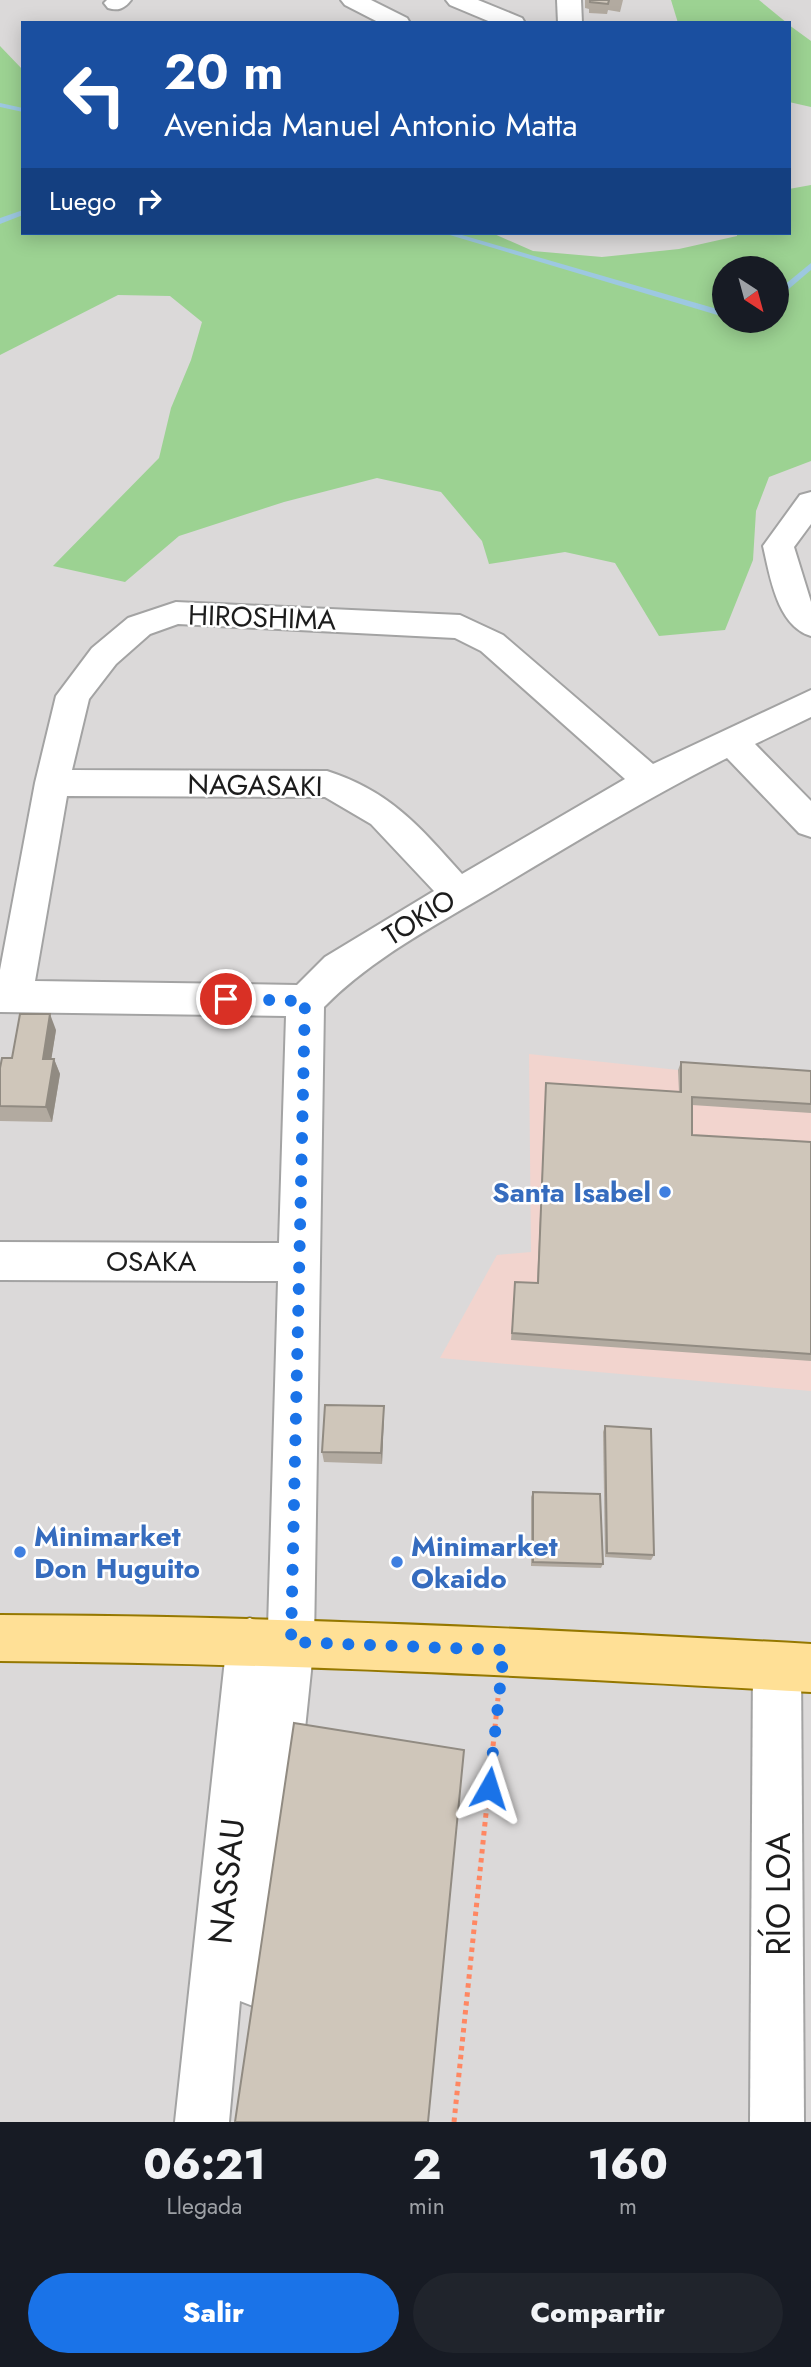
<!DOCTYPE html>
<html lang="es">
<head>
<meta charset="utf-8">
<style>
  :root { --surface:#171b24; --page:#20242c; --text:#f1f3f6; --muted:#9ea1a6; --accent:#1a73e8 }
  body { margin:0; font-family:Jost,sans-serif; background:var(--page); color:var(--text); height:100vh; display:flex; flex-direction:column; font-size:26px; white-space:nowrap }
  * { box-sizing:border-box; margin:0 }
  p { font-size:23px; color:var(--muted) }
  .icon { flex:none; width:38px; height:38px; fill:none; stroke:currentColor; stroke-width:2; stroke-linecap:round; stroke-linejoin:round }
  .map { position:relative; height:2122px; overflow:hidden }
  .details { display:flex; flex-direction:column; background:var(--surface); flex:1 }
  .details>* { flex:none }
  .guide { position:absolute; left:21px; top:21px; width:770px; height:214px; border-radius:0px; box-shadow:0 4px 18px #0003; background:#1a4fa0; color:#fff; overflow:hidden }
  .needle { width:46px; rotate:144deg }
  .fabs { position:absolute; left:712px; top:256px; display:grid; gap:14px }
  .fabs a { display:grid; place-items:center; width:77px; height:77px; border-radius:50%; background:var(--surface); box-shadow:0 4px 18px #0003; font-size:35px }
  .pin { position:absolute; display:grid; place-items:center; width:60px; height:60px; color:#fff; margin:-30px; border:4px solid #fff; border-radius:50%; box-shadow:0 2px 7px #0007 }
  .me { position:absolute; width:77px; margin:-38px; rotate:6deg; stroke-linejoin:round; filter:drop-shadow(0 0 5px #0008) }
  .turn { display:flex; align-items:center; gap:24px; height:147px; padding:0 28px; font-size:32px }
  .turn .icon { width:91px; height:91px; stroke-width:2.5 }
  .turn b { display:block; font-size:49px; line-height:60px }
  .then { display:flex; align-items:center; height:66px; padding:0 28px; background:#0003; gap:14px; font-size:26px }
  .eta { display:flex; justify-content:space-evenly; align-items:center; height:119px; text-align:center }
  .eta b { font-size:42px; font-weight:800; line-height:49px }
  .cta { display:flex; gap:14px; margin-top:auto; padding:14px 28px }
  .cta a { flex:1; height:80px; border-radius:42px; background:var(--accent); color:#fff; font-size:28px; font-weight:800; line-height:80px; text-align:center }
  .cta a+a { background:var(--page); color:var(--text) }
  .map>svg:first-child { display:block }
</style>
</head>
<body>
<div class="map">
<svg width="811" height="2122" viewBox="0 0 811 2122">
  <rect width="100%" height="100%" fill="#efece1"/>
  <g fill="#dbd9d9">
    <path d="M0,0H678L685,23H23V77L0,54Z"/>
    <path d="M751,0H811V45L789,31V23H779Z"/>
    <path d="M789,99L811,105V186L789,190Z"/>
    <path d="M479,233H746V240L602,262L530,255Z"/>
    <path d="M116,290L174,291L211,320L173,531L376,472H762L811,454V2122H0V349Z"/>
  </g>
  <path fill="#f2d4ce" d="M529,1054L678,1070L811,1079V1391L440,1358L497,1255L531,1252Z"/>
  <g fill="#9cd292" fill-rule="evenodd">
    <path d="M671,0H759L787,23H678Z"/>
    <path d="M789,25L811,41V107L789,102Z"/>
    <path d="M0,46L23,70V233H492L533,251L602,257L679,249L737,236V233H789V189L811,185V461L769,477L756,511L753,560L725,630L659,636L615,563L565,552L489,564L482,541L441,492L377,478L284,502L179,536L125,582L53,566L159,458L171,408L191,360L202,322L170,296L118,295L0,355ZM724,268H777V320H724Z"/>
  </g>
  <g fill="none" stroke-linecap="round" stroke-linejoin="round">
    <g fill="#9dc8e1" fill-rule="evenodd">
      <path d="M0,103L23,108V112L0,107Z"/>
      <path d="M23,210V215L0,224V218Z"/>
      <path d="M443,233H455L724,311V317Z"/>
      <path d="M811,263V270L777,299V291Z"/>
      <path d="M742,320H754L750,323Z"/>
    </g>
    <g stroke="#a3a3a3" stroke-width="4">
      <g id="minor">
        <path d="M107,0H131C124,9 118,11 108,8L104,3Z"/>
        <path d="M341,0H371L407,18L410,23H380L345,5Z"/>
        <path d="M446,0H478L522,18L525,23H493L450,5Z"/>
        <path d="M557,0H581L582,23H558Z"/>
        <path d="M811,492V524L794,547L811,602V636C777,626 770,576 763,546L800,495Z"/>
        <path d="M176,602L460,615L503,635L653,764L811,690V717L755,744L811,801V837L799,833L727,758C647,798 572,844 495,890C436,925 372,958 324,1007L314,1642L279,1980L271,1998L253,2006L240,2001L229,2122H175L227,1641L233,1624L250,1618L268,1628L278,1281L0,1280V1242L279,1243L286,1016L0,1012V970L35,783L56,696L92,648L128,618ZM178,624L455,638L481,651L625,779L462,874C420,827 390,791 327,771L72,770L89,699L116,664L150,634ZM67,796L325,797L371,824L434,891L325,957L297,985L35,981Z"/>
        <path d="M777,1643L794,1650L801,1667L804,2122H750L753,1667L760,1650Z"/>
      </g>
    </g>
    <g stroke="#957800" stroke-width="4">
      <path id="major" d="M0,1615C271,1616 541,1629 811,1644V1692C541,1676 271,1663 0,1661Z"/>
    </g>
    <path stroke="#ff8762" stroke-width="5" stroke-dasharray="4.5 4.5" stroke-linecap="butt" d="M454,2122L498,1698"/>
    <use href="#minor" fill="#fff" fill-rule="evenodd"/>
    <use href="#major" fill="#ffe096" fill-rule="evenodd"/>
  </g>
  <g fill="#b2aaa0">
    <path d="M585,0H623L620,12L608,10L607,14L589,13V9L585,8Z"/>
    <path d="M56,1030L51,1059H54L60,1074L52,1122L0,1121V1068Z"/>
    <path d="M681,1062L811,1071V1113L692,1105V1135L811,1142V1361L511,1340L515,1282L537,1283L546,1083L679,1092L678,1070Z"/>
    <path d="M384,1406L382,1464L324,1462L322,1452Z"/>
    <path d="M605,1426L654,1555L651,1560L605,1557L603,1432Z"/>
    <path d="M533,1492L603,1564L601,1568L531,1566V1497Z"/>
  </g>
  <g fill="#918b82">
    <path d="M50,1014L56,1030L49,1074L43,1059Z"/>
    <path d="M54,1059L60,1074L52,1122L46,1107Z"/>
    <path d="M384,1406V1417L382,1464L381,1453Z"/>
  </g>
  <g fill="#cfc6ba" stroke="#918b82" stroke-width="2">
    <path d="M590,0H609L608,4L590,2Z"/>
    <path d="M20,1014H50L43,1059H54L46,1107L0,1106V1068L2,1058H12Z"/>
    <path d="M681,1062L811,1071V1104L692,1097V1135L811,1142V1354L512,1333L515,1282L538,1283L546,1083L681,1092Z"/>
    <path d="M325,1405L384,1406L381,1453L322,1452Z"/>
    <path d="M605,1426L651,1429L654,1555L607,1553Z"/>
    <path d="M533,1492L600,1494L603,1564L533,1562Z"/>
    <path d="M294,1723L464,1750L428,2122H235Z"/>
  </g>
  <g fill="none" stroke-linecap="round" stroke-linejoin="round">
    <path stroke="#1a73e8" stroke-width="12" stroke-dasharray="0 21.6" d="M226,999L305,1001L291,1642L504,1650L489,1788"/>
  </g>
  <g fill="#3f7fe0" stroke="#fff" stroke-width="2.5">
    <circle cx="665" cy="1192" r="7"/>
    <circle cx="20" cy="1552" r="7"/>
    <circle cx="397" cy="1562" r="7"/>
  </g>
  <g text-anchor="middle" stroke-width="5" stroke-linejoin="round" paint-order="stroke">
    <g font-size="28" fill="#1c1c1c" stroke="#fff">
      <text transform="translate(262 617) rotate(2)" y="10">HIROSHIMA</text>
      <text transform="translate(255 785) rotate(1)" y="10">NAGASAKI</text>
      <text transform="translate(419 917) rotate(-32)" y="10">TOKIO</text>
      <text x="151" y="1271">OSAKA</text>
    </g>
    <g font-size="28" font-weight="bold" fill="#366cbe" stroke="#fff" text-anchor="start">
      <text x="651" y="1202" text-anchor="end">Santa Isabel</text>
      <text x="34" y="1546">Minimarket<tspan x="34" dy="32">Don Huguito</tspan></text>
      <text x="411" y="1556">Minimarket<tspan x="411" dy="32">Okaido</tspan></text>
    </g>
    <g font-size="33" fill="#1c1c1c" stroke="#fff">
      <text transform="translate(226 1881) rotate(-84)" y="12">NASSAU</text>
      <text transform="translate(778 1894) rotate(-90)" y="12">RÍO LOA</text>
    </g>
  </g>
</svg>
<div class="fabs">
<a><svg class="needle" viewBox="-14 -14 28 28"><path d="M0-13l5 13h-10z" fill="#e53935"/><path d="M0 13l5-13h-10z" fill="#9ea1a6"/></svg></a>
</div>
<div class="pin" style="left:226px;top:999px;background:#d93025"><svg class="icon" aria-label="arrive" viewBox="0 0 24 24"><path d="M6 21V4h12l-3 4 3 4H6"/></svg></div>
<svg class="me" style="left:489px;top:1788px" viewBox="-20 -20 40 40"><path d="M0-17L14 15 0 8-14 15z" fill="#1a73e8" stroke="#fff" stroke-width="4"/></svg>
<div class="guide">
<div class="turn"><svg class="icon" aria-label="left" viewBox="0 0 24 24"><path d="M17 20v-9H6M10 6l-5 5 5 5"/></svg><div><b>20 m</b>Avenida Manuel Antonio Matta</div></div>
<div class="then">Luego<svg class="icon" aria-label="right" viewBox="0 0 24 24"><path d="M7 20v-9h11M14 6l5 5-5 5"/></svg></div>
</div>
</div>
<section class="details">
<div class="eta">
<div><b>06:21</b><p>Llegada</p></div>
<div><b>2</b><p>min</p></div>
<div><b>160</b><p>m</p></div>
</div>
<div class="cta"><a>Salir</a><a>Compartir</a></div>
</section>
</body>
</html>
